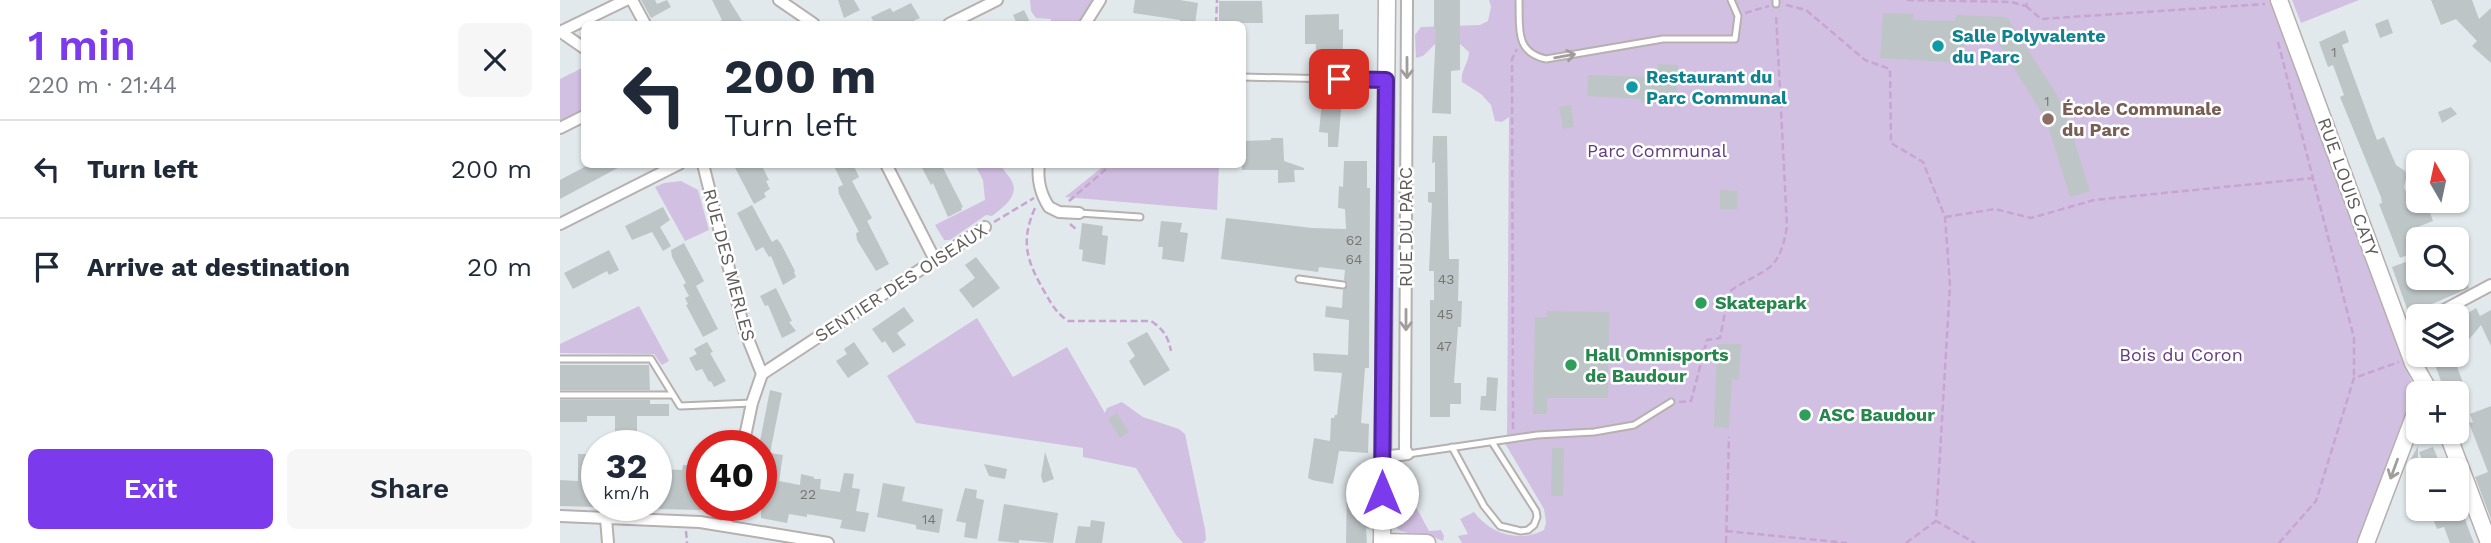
<!DOCTYPE html>
<html lang="en">
<head>
<meta charset="utf-8">
<style>
  :root { --surface:#fff; --page:#f6f6f7; --text:#1f2937; --muted:#747a83; --line:#e0e1e3; --accent:#7c3aed }
  body { margin:0; font-family:"Work Sans",sans-serif; background:var(--page); color:var(--text); height:100vh; display:flex; flex-direction:column; font-size:26px; white-space:nowrap }
  * { box-sizing:border-box; margin:0 }
  p { font-size:23px; color:var(--muted) }
  .icon { flex:none; width:38px; height:38px; fill:none; stroke:currentColor; stroke-width:2; stroke-linecap:round; stroke-linejoin:round }
  .map { position:relative; flex:1; overflow:hidden }
  .panel { display:flex; flex-direction:column; background:var(--surface); width:560px }
  .panel>* { flex:none }
  .hud { position:absolute; left:21px; top:21px; width:665px; height:147px; border-radius:10px; box-shadow:0 2px 5px #0004; background:#fff; color:var(--text); overflow:hidden }
  .needle { width:46px; rotate:351deg }
  .fabs { position:absolute; left:1846px; top:150px; display:grid; gap:14px }
  .fabs a { display:grid; place-items:center; width:63px; height:63px; border-radius:10px; background:var(--surface); box-shadow:0 2px 5px #0004; font-size:35px }
  .speed { position:absolute; left:21px; top:430px; display:flex; gap:14px; font-size:35px; font-weight:700; text-align:center }
  .speed>* { display:grid; place-content:center; width:91px; height:91px; border-radius:50%; background:var(--surface); box-shadow:0 2px 5px #0004; line-height:1 }
  .speed small { font-size:18px; font-weight:400 }
  .speed .limit { border:10px solid #d22; background:#fff; color:#111 }
  .pin { position:absolute; display:grid; place-items:center; width:60px; height:60px; color:#fff; margin:-30px; border-radius:14px; box-shadow:0 4px 10px #0006 }
  .me { position:absolute; width:77px; margin:-38px; rotate:0deg; stroke-linejoin:round; filter:drop-shadow(0 0 5px #0008) }
  .turn { display:flex; align-items:center; gap:24px; height:147px; padding:0 28px; font-size:32px }
  .turn .icon { width:91px; height:91px; stroke-width:2.5 }
  .turn b { display:block; font-size:49px; line-height:60px }
  .round { display:grid; place-items:center; flex:none; width:74px; height:74px; border-radius:10px; background:var(--page) }
  .overview { display:flex; align-items:center; justify-content:space-between; height:119px; padding:0 28px }
  h1 { font-size:42px; font-weight:600; line-height:52px; color:var(--accent) }
  .action { display:flex; gap:14px; margin-top:auto; padding:14px 28px }
  .action a { flex:1; height:80px; border-radius:10px; background:var(--accent); color:#fff; font-size:28px; font-weight:600; line-height:80px; text-align:center }
  .action a+a { background:var(--page); color:var(--text) }
  ul { padding:0; list-style:none }
  li { display:flex; align-items:center; gap:21px; height:98px; padding:0 28px; border-top:2px solid var(--line) }
  li div { flex:1 }
  li b { display:block; font-size:26px }
  li em { font-style:normal }
  main { display:flex; flex:1; min-height:0 }
  .map>svg:first-child { display:block }
</style>
</head>
<body>
<main>
<section class="panel">
<div class="overview"><div><h1>1 min</h1><p>220 m · 21:44</p></div><a class="round"><svg class="icon" aria-label="close" viewBox="0 0 24 24"><path d="M6 6l12 12M18 6L6 18"/></svg></a></div>
<ul>
<li><svg class="icon" aria-label="left" viewBox="0 0 24 24"><path d="M17 20v-9H6M10 6l-5 5 5 5"/></svg><div><b>Turn left</b></div><em>200 m</em></li>
<li><svg class="icon" aria-label="arrive" viewBox="0 0 24 24"><path d="M6 21V4h12l-3 4 3 4H6"/></svg><div><b>Arrive at destination</b></div><em>20 m</em></li>
</ul>
<div class="action"><a>Exit</a><a>Share</a></div>
</section>
<div class="map">
<svg width="1931" height="543" viewBox="0 0 1931 543">
  <rect width="100%" height="100%" fill="#e2e9ec"/>
  <g fill="#d2c0e2">
    <path d="M470,0H535L521,24H491V19L476,18L471,11Z"/>
    <path d="M929,0H1713L1858,399L1800,543H902L898,536L908,534L900,519L914,512C930,534 960,543 984,530L986,523L984,509L943,440L947,439L949,117L942,122L935,121L931,105L921,94L902,82C900,71 909,63 909,52L899,43L875,44L863,56L856,58L855,35L861,27L920,25L928,21L931,7Z"/>
    <path d="M1732,0H1799L1741,23Z"/>
    <path d="M24,67V110L0,122V79Z"/>
    <path d="M415,165H441C444,172 451,177 453,184C458,197 441,209 432,216L426,215L390,240H384L375,225L425,200L423,180Z"/>
    <path d="M545,165H659L657,210L505,197Z"/>
    <path d="M121,181L138,190L149,230L125,241L95,187L104,183Z"/>
    <path d="M79,306L109,361L102,365L94,354L0,353V344Z"/>
    <path d="M417,318L453,377L507,347L545,413L547,408L562,402L583,417L619,429L625,434L645,529L646,540L643,543H623L616,535L576,468L523,457V448L356,423L327,376Z"/>
    <path d="M840,466L845,467L849,472L839,476L869,531L881,530L884,536L883,541C877,539 873,536 867,535C858,533 847,535 839,530C825,520 828,485 831,470Z"/>
  </g>
  <g fill="#bec5c7">
    <path d="M81,0H95L97,4L107,0L111,7L91,18Z"/>
    <path d="M152,0H169L184,24H155L162,20Z"/>
    <path d="M278,0H294L300,10L284,18Z"/>
    <path d="M575,0H620L638,3L635,24H620V20L573,13Z"/>
    <path d="M874,0H900V70L891,71V114L872,113L876,29H874Z"/>
    <path d="M1871,0H1912L1919,19L1931,8V63L1912,46L1917,41L1896,19L1881,25Z"/>
    <path d="M659,1H702L703,23H659Z"/>
    <path d="M351,3L360,18L347,24H315L311,17L330,8L333,12Z"/>
    <path d="M464,10L471,24H457L453,15Z"/>
    <path d="M1323,13L1354,14L1353,20L1395,21L1396,15L1447,17L1497,95L1507,117L1530,191L1510,197L1489,129L1478,107L1434,36L1404,34L1403,63L1320,58Z"/>
    <path d="M779,14V30L783,29V42L781,74L755,73L756,44H745V15Z"/>
    <path d="M1828,19L1833,33L1820,38L1815,24Z"/>
    <path d="M1785,30L1789,42L1782,45L1817,140L1824,137L1836,165L1845,171L1847,175L1844,187L1854,212L1868,207L1873,221L1850,230L1858,251L1840,258L1819,204L1822,203L1821,197L1780,97L1784,95L1773,65L1768,67L1759,42Z"/>
    <path d="M1098,64L1118,65L1116,105L1081,103V99L1027,96L1028,75L1098,77Z"/>
    <path d="M757,84H783L778,147H768V133L759,132L763,90H757Z"/>
    <path d="M1011,105L1014,127L1003,129L999,107Z"/>
    <path d="M1891,107L1897,114L1882,123L1878,112Z"/>
    <path d="M873,136H887L889,259H899L898,301H902L901,327H898L894,383H901V404H890V417H870V300H874V271H869L872,203L868,202V192H875V162L872,163Z"/>
    <path d="M711,138H723L724,161L744,168V170H734L735,182L718,183V170H682V141L711,140Z"/>
    <path d="M784,161H807V188H810L809,368H805L801,423L809,424L808,453L779,451L773,484L752,480L748,478L754,438L770,441L771,418H774L775,415H777L782,373L754,371L753,353L788,355L789,320L765,317L766,306L782,308L783,290L788,285L784,280L785,270L759,267L758,272L661,259L666,218L752,228L786,229L785,209L778,208L779,186L783,187Z"/>
    <path d="M30,164H65L0,199V180Z"/>
    <path d="M173,164H201L209,180L206,181L210,189L204,193L206,197L194,204Z"/>
    <path d="M273,164H293L299,177L292,181L312,218L307,221L329,264L316,271L297,240L296,233L299,232L279,194L278,187L283,185Z"/>
    <path d="M360,164H381L403,207L401,208L402,210L388,217L373,183L371,185Z"/>
    <path d="M1160,190L1178,191L1177,209H1160Z"/>
    <path d="M192,205L212,242L217,239L221,244L235,271L234,272L236,277L223,285L211,256L209,257L203,247L196,251L177,213Z"/>
    <path d="M103,207L110,220L100,227L111,246L103,251L92,232L72,240L65,226Z"/>
    <path d="M601,221L622,223L620,232L628,233L624,262L602,259L603,247H598Z"/>
    <path d="M522,223L543,226L542,235L548,236L545,265L522,261L523,250L519,249Z"/>
    <path d="M124,243L144,281L136,286L158,329L143,337L126,305L128,304L125,298L129,296L123,285L126,283L112,257L111,250Z"/>
    <path d="M49,250L59,270L49,275L47,271L13,289L4,273Z"/>
    <path d="M416,257L440,288L413,308L399,290L415,278L405,265Z"/>
    <path d="M1851,260L1858,280L1862,279L1866,287L1882,278H1904L1909,288L1849,314L1832,267Z"/>
    <path d="M216,288L232,321L229,322L236,331L222,338L208,305L205,306L200,296Z"/>
    <path d="M344,307L354,321L337,333L346,345L333,353L325,341L322,343L312,329Z"/>
    <path d="M1916,308L1920,316L1931,310V346L1921,325L1906,343L1897,336V329L1908,313Z"/>
    <path d="M987,311L1049,312L1048,398H987V414H973L975,317H987Z"/>
    <path d="M587,332L610,370L584,386L569,361L575,356L567,343Z"/>
    <path d="M147,342L153,352L150,353L166,381L154,387L151,381L149,382L142,369L136,371L129,358L137,354L134,349Z"/>
    <path d="M294,342L309,364L288,378L276,361L287,354L284,349Z"/>
    <path d="M1157,344H1181L1179,380L1172,379L1169,428L1154,427Z"/>
    <path d="M1893,355L1904,386L1885,392L1874,362Z"/>
    <path d="M0,365H89L90,390H0Z"/>
    <path d="M927,377L938,378L936,411L920,410L921,396H926Z"/>
    <path d="M210,390L222,393L210,453L223,455L219,481L240,485L241,474L254,477V479H261L260,489L280,492L284,473L294,474L292,488L300,489L296,511L309,513L305,532L280,528L282,520L247,514V517L229,514L227,523L201,518V446H199Z"/>
    <path d="M0,400H90V404H109V416H77V446H58V434H55V416H27V422H0Z"/>
    <path d="M1931,406V519L1915,477L1928,472L1909,423L1913,422L1910,414Z"/>
    <path d="M557,413L569,432L560,438L548,419Z"/>
    <path d="M1858,446V473L1847,466Z"/>
    <path d="M1873,447L1876,454L1882,471H1866L1859,452Z"/>
    <path d="M992,448H1004L1003,496H991Z"/>
    <path d="M485,452L494,479L483,483L481,476Z"/>
    <path d="M18,454H37V507L0,506V480L18,481Z"/>
    <path d="M424,464L447,469L445,479L429,476Z"/>
    <path d="M123,465H138L135,495L142,496V510L96,509V469L122,470Z"/>
    <path d="M323,483L345,487L342,501L383,509L379,533L356,529V525L317,517Z"/>
    <path d="M787,487L807,491L809,529L806,528L807,543H786Z"/>
    <path d="M405,488L417,490L416,498L424,500L417,539L404,537L406,523L396,521Z"/>
    <path d="M1898,500L1910,533L1914,543H1890L1884,527L1877,529L1872,516L1882,512L1881,509H1896L1897,512Z"/>
    <path d="M444,504L498,513L493,543L459,540V543L438,541Z"/>
    <path d="M531,520L545,522L542,543H515L518,526L530,527Z"/>
  </g>
  <g fill="none" stroke-linecap="round" stroke-linejoin="round">
    <g stroke="#b6b0af" stroke-width="9">
      <g id="lane">
        <path d="M959,0C960,27 954,52 986,59L1103,39H1175L1178,16L1171,0"/>
        <path d="M1216,4V0"/>
        <path d="M682,77L823,80"/>
        <path d="M519,213L580,217"/>
        <path d="M739,279L783,285"/>
        <path d="M0,359H91L120,406L192,403"/>
        <path d="M0,395H112"/>
        <path d="M892,447L924,506L940,526L961,531L968,530L974,525L977,517L976,511L932,442"/>
        <path d="M848,454L977,435L1034,432L1074,425L1111,402"/>
      </g>
    </g>
    <g stroke="#b6b0af" stroke-width="14">
      <g id="street">
        <path d="M72,0L85,24"/>
        <path d="M219,0L254,24"/>
        <path d="M389,24L437,0"/>
        <path d="M525,24L540,0"/>
        <path d="M0,32L66,0"/>
        <path d="M1,32L24,48"/>
        <path d="M0,128L24,116"/>
        <path d="M143,164L184,329L202,374L192,403L183,446"/>
        <path d="M326,164L375,260"/>
        <path d="M479,164C477,179 481,195 489,207L499,212L519,213"/>
        <path d="M0,224L119,164"/>
        <path d="M1871,317L1931,285"/>
        <path d="M1841,331L1858,323"/>
        <path d="M1853,361V354L1858,343"/>
        <path d="M202,374L425,227"/>
        <path d="M822,457L848,454L845,449L847,0"/>
        <path d="M0,516L140,522L268,543"/>
        <path d="M46,518L48,543"/>
        <path d="M166,525L170,506"/>
      </g>
    </g>
    <g stroke="#b6afae" stroke-width="19">
      <g id="secondary">
        <path d="M1719,0L1853,363L1871,394"/>
        <path d="M1887,432L1929,543"/>
        <path d="M822,542L867,543"/>
        <path d="M822,543L827,0"/>
        <path d="M1806,543L1858,406"/>
      </g>
    </g>
    <g stroke="#c8a4d2" stroke-width="2.5" stroke-dasharray="7 3.5" stroke-linecap="butt">
      <path d="M1347,0L1451,2L1466,6L1468,0"/>
      <path d="M1226,5L1246,10L1305,60L1330,69L1331,143L1363,162L1385,217L1390,285L1376,521L1415,543"/>
      <path d="M1466,6L1481,19L1705,4"/>
      <path d="M1185,13L1209,6"/>
      <path d="M656,24L657,0"/>
      <path d="M1718,42L1794,338V378"/>
      <path d="M509,201L552,164"/>
      <path d="M475,208C460,242 467,261 484,291C491,303 496,313 508,321H591C603,329 608,336 611,351"/>
      <path d="M1385,217L1435,209L1471,218L1534,200L1754,178"/>
      <path d="M434,222L474,198"/>
      <path d="M510,224L516,229"/>
      <path d="M1119,402L1131,401L1147,340L1160,338L1169,292C1203,267 1219,277 1227,226L1216,14"/>
      <path d="M953,429L952,59L957,49"/>
      <path d="M126,531L127,543"/>
      <path d="M1166,531L1287,543"/>
      <path d="M1166,543L1169,437"/>
      <path d="M1346,543L1376,521"/>
      <path d="M1719,543L1756,501L1794,378L1839,362"/>
    </g>
    <use href="#lane" stroke="#fff" stroke-width="5"/>
    <use href="#street" stroke="#fff" stroke-width="10"/>
    <use href="#secondary" stroke="#fff" stroke-width="16"/>
  </g>
  <defs><path id="oneway-shaft" d="M-6 0H5M1.5-3L5.5 0L1.5 3" fill="none" stroke-width="1.6" stroke-linecap="round" stroke-linejoin="round" transform="scale(1.75)"/></defs>
  <g stroke="#a09d9c">
    <use href="#oneway-shaft" transform="translate(1005 56) rotate(-10)"/>
    <use href="#oneway-shaft" transform="translate(847 68) rotate(90)"/>
    <use href="#oneway-shaft" transform="translate(846 320) rotate(90)"/>
    <use href="#oneway-shaft" transform="translate(1834 469) rotate(110)"/>
  </g>
  <g fill="none" stroke-linecap="round" stroke-linejoin="round">
    <g stroke="#51269a" stroke-width="18">
      <path id="route" d="M779,79L826,80L822,493"/>
    </g>
    <use href="#route" stroke="#7c3aed" stroke-width="12"/>
  </g>
  <g fill="#0f9aa8" stroke="#fff" stroke-width="2.5">
    <circle cx="1378" cy="46" r="7"/>
    <circle cx="1072" cy="87" r="7"/>
  </g>
  <circle fill="#8d6e63" stroke="#fff" stroke-width="2.5" cx="1488" cy="119" r="7"/>
  <g fill="#2e9e5b" stroke="#fff" stroke-width="2.5">
    <circle cx="1141" cy="303" r="7"/>
    <circle cx="1011" cy="365" r="7"/>
    <circle cx="1245" cy="415" r="7"/>
  </g>
  <g text-anchor="middle" stroke-width="5" stroke-linejoin="round" paint-order="stroke">
    <g font-size="14" fill="#787675">
      <text x="1774" y="57">1</text>
      <text x="1487" y="106">1</text>
      <text x="794" y="245">62</text>
      <text x="794" y="264">64</text>
      <text x="886" y="284">43</text>
      <text x="885" y="319">45</text>
      <text x="884" y="351">47</text>
      <text x="248" y="499">22</text>
      <text x="369" y="524">14</text>
    </g>
    <g font-size="18" font-weight="bold" fill="#0d838f" stroke="#fff" text-anchor="start">
      <text x="1392" y="42">Salle Polyvalente<tspan x="1392" dy="21">du Parc</tspan></text>
      <text x="1086" y="83">Restaurant du<tspan x="1086" dy="21">Parc Communal</tspan></text>
    </g>
    <g font-size="18" font-weight="bold" fill="#785e54" stroke="#fff" text-anchor="start">
      <text x="1502" y="115">École Communale<tspan x="1502" dy="21">du Parc</tspan></text>
    </g>
    <g font-size="18" fill="#623b7f" stroke="#fff">
      <text x="1097" y="157">Parc Communal</text>
      <text x="1621" y="361">Bois du Coron</text>
    </g>
    <g font-size="18" fill="#615b5a" stroke="#fff">
      <text transform="translate(1788 187) rotate(70)" y="6">RUE LOUIS CATY</text>
      <text transform="translate(846 227) rotate(-90)" y="6">RUE DU PARC</text>
      <text transform="translate(169 265) rotate(75)" y="6">RUE DES MERLES</text>
      <text transform="translate(341 283) rotate(-33)" y="6">SENTIER DES OISEAUX</text>
    </g>
    <g font-size="18" font-weight="bold" fill="#27864d" stroke="#fff" text-anchor="start">
      <text x="1155" y="309">Skatepark</text>
      <text x="1025" y="361">Hall Omnisports<tspan x="1025" dy="21">de Baudour</tspan></text>
      <text x="1259" y="421">ASC Baudour</text>
    </g>
  </g>
</svg>
<div class="fabs">
<a><svg class="needle" viewBox="-14 -14 28 28"><path d="M0-13l5 13h-10z" fill="#e53935"/><path d="M0 13l5-13h-10z" fill="#747a83"/></svg></a>
<a><svg class="icon" aria-label="search" viewBox="0 0 24 24"><circle cx="10" cy="10" r="6"/><path d="M15 15l6 6"/></svg></a>
<a><svg class="icon" aria-label="layers" viewBox="0 0 24 24"><path d="M12 4l9 5-9 5-9-5zM3 14l9 5 9-5"/></svg></a>
<a>+</a>
<a>−</a>
</div>
<div class="speed"><div>32<small>km/h</small></div><div class="limit">40</div></div>
<div class="pin" style="left:779px;top:79px;background:#d93025"><svg class="icon" aria-label="arrive" viewBox="0 0 24 24"><path d="M6 21V4h12l-3 4 3 4H6"/></svg></div>
<svg class="me" style="left:822px;top:493px" viewBox="-20 -20 40 40"><circle r="19" fill="#fff"/><path d="M0-13L10 11 0 6-10 11z" fill="#7c3aed"/></svg>
<div class="hud">
<div class="turn"><svg class="icon" aria-label="left" viewBox="0 0 24 24"><path d="M17 20v-9H6M10 6l-5 5 5 5"/></svg><div><b>200 m</b>Turn left</div></div>
</div>
</div>
</main>
</body>
</html>
